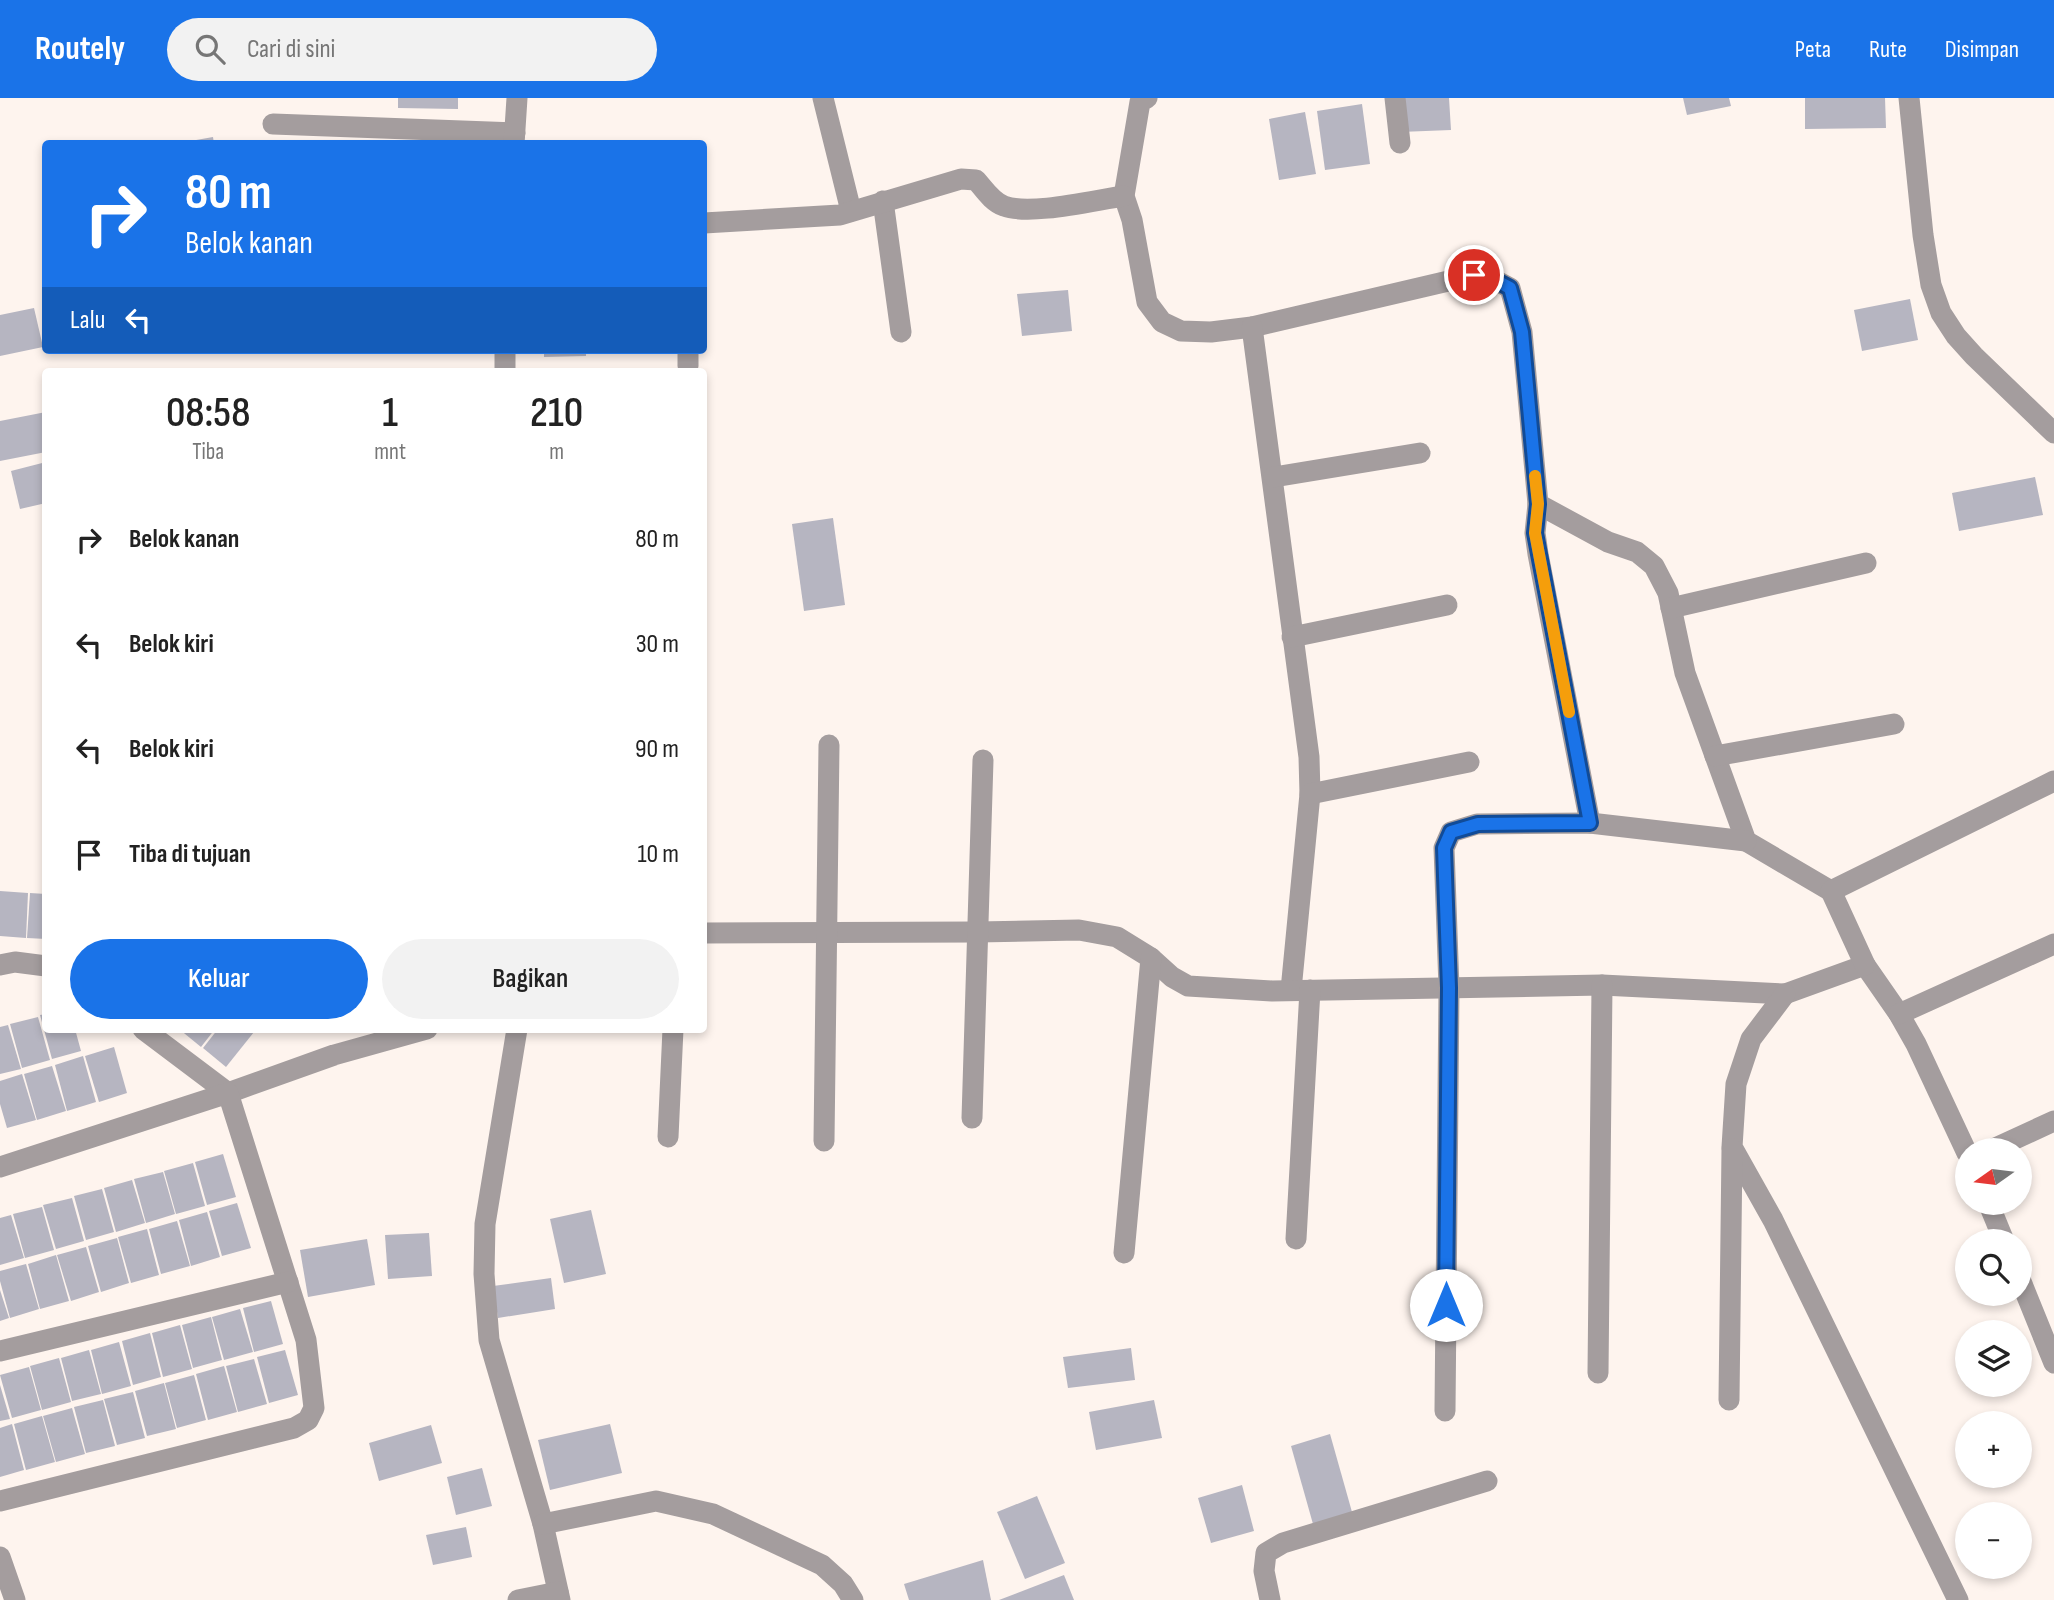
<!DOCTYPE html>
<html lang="id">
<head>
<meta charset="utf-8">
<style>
  :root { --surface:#fff; --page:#f2f2f2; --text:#222; --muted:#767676; --accent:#1a73e8 }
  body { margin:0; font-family:"Sofia Sans Condensed",sans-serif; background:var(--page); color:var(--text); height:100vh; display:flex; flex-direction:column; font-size:26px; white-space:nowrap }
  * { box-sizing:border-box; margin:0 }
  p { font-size:23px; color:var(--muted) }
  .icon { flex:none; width:38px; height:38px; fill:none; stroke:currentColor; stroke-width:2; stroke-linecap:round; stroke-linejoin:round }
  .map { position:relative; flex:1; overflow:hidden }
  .sheet { position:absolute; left:42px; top:270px; width:665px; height:665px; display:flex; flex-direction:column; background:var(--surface); border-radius:7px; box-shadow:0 4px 10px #0003 }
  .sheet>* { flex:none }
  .hud { position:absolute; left:42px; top:42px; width:665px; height:214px; border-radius:7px; box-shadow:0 4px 10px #0003; background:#1a73e8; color:#fff; overflow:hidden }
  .needle { width:46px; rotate:256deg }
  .fabs { position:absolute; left:1955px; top:1040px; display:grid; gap:14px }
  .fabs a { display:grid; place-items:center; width:77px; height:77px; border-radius:50%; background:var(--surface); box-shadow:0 4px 10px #0003; font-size:35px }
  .pin { position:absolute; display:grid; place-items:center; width:60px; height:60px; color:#fff; margin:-30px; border:4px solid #fff; border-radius:50%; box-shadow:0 2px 7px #0007 }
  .me { position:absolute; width:77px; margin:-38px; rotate:0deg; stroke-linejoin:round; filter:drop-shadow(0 0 5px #0008) }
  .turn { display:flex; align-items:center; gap:24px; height:147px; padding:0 28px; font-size:32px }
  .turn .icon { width:91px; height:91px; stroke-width:2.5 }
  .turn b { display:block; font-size:49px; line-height:60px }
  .then { display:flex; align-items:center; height:66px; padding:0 28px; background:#0003; gap:14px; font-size:26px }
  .eta { display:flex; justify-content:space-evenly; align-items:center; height:119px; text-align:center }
  .eta b { font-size:42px; font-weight:600; line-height:49px }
  .action { display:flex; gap:14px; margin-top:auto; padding:14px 28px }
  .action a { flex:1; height:80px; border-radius:42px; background:var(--accent); color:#fff; font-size:28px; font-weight:600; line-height:80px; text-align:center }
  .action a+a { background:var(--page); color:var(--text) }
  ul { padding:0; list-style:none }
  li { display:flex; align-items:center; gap:21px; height:105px; padding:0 28px }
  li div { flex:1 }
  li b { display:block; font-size:26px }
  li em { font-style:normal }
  header { display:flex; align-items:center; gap:42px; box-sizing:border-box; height:98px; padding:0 35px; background:var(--accent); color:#fff }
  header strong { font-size:33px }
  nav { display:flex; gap:38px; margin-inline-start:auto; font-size:24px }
  .search { width:490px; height:63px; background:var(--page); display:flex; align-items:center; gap:18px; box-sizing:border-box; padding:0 24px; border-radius:38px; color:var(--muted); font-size:26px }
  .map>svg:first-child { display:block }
</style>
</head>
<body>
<header>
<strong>Routely</strong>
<div class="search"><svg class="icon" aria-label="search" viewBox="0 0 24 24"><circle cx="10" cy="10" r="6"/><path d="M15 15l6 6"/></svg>Cari di sini</div>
<nav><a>Peta</a><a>Rute</a><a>Disimpan</a></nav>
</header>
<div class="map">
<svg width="2054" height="1502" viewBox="0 0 2054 1502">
  <rect width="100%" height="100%" fill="#fef4ee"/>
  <g fill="#b6b5c1">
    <path d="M398,0H458V11L398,10Z"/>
    <path d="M1399,0H1449L1451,32L1400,34Z"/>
    <path d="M1683,0H1729L1731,8L1687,17Z"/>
    <path d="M1805,0H1885L1886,30L1805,31Z"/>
    <path d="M1362,6L1370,66L1325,72L1317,13Z"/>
    <path d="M1305,14L1316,76L1279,82L1269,21Z"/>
    <path d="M213,39L214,46H185V44Z"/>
    <path d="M1068,192L1072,233L1022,238L1017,196Z"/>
    <path d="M1910,201L1918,242L1862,253L1854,212Z"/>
    <path d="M34,210L43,249L0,258V217Z"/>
    <path d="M544,252H586V258L544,259Z"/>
    <path d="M46,314V354L0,363V323Z"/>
    <path d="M46,364V405L20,411L11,373Z"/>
    <path d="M2035,379L2043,417L1959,433L1952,395Z"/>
    <path d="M833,420L845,507L804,513L792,426Z"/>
    <path d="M0,793L28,795L26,840L0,838Z"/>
    <path d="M30,795L46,796V841L27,840Z"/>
    <path d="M46,916V931H75L81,953L52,961L40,917Z"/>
    <path d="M38,919L50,962L22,970L10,926Z"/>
    <path d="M8,927L21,971L0,976V929Z"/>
    <path d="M179,931H215L201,949Z"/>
    <path d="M218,931H251L254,934L226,969L203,950Z"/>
    <path d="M114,949L127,995L99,1004L85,958Z"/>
    <path d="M83,958L96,1004L67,1013L55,967Z"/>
    <path d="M52,968L66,1013L37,1022L24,976Z"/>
    <path d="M22,976L36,1022L7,1030L0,1006V983Z"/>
    <path d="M223,1056L236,1099L207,1107L195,1064Z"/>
    <path d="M193,1065L205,1108L176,1116L164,1073Z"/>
    <path d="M163,1074L175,1116L146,1125L134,1081Z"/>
    <path d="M132,1082L145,1125L116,1134L104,1090Z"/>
    <path d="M102,1091L114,1134L86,1142L74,1098Z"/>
    <path d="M72,1100L84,1143L56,1151L43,1107Z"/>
    <path d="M237,1105L251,1150L222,1158L209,1113Z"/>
    <path d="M42,1109L54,1152L25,1160L13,1116Z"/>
    <path d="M591,1112L606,1176L564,1185L550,1121Z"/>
    <path d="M207,1114L220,1159L191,1168L179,1122Z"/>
    <path d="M11,1117L24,1160L0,1167V1120Z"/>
    <path d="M177,1123L190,1168L161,1176L149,1131Z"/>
    <path d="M147,1131L159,1177L131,1185L118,1139Z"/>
    <path d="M429,1135L432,1178L388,1181L385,1137Z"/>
    <path d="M117,1140L129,1185L101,1194L88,1148Z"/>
    <path d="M367,1141L375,1187L308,1199L300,1152Z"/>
    <path d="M86,1149L99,1194L71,1203L57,1157Z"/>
    <path d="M56,1157L69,1203L40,1211L28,1166Z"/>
    <path d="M26,1166L39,1211L10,1220L0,1183V1173Z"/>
    <path d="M551,1180L555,1211L498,1220L493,1188Z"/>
    <path d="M0,1192L9,1220L0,1223Z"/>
    <path d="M271,1203L283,1246L254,1254L243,1210Z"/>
    <path d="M240,1211L253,1254L224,1262L212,1219Z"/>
    <path d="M211,1219L222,1262L193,1270L182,1227Z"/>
    <path d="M180,1227L192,1271L163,1279L152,1235Z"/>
    <path d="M150,1235L161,1279L133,1287L122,1243Z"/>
    <path d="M119,1244L131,1288L102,1296L91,1252Z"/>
    <path d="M1131,1250L1135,1282L1068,1290L1063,1259Z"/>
    <path d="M89,1252L101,1296L72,1303L61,1260Z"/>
    <path d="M285,1252L298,1297L269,1305L257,1259Z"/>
    <path d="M59,1260L71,1304L42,1312L30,1268Z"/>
    <path d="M254,1261L267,1306L238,1314L226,1268Z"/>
    <path d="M224,1268L237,1314L208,1322L196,1276Z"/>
    <path d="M29,1269L41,1312L12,1320L0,1277Z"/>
    <path d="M194,1277L206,1322L177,1330L165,1285Z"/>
    <path d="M164,1285L176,1331L147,1338L135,1293Z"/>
    <path d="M0,1287L10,1321L0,1323Z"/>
    <path d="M133,1294L145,1340L117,1347L104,1301Z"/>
    <path d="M103,1302L115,1348L86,1355L74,1309Z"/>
    <path d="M1154,1302L1162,1340L1096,1352L1089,1314Z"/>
    <path d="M72,1310L85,1356L56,1364L43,1318Z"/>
    <path d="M42,1318L55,1364L26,1372L14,1326Z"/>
    <path d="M12,1326L24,1372L0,1379V1330Z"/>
    <path d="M610,1326L622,1375L550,1392L538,1342Z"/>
    <path d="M431,1327L442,1365L379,1383L369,1345Z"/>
    <path d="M1330,1336L1352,1414L1313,1426L1291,1348Z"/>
    <path d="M482,1370L492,1408L456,1417L447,1379Z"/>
    <path d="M1242,1387L1254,1433L1211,1445L1198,1400Z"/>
    <path d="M1037,1398L1065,1465L1025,1481L997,1414Z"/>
    <path d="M466,1429L472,1459L433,1467L426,1437Z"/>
    <path d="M983,1462L991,1502H909L904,1486Z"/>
    <path d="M1064,1477L1074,1502H999Z"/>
  </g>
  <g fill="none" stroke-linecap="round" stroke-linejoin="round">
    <g stroke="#a49d9e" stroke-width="21">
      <path d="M823,0L851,113"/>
      <path d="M1147,0L1140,4L1124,98L1132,122L1147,204L1162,224L1181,233L1211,234L1252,229L1474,177L1493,181L1510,190L1522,234L1538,406L1608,444L1637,454L1654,468L1668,495L1685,575L1746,743L1831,793"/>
      <path d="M1395,0L1400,45"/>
      <path d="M1909,0L1923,137L1931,187L1941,215L1956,238L1974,258L2054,335"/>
      <path d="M273,26L515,35"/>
      <path d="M514,46L517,0"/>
      <path d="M883,103L901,234"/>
      <path d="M704,125L840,117L961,81L976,82C984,91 992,104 1004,108C1030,118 1095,102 1124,98"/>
      <path d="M1252,229L1309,659L1310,696L1291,892"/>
      <path d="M688,252V268"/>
      <path d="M505,273V252"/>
      <path d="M1274,379L1420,355"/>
      <path d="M1538,406L1535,435L1538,456L1590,725"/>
      <path d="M1671,510L1866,465"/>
      <path d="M1292,539L1447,507"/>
      <path d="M1715,658L1894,626"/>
      <path d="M1310,696L1469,664"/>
      <path d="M704,835L977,834L1079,832L1117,839L1151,860L1172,879L1188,888L1272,893L1602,887L1785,896L1865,867L1899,916L1916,946L1967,1055"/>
      <path d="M0,867L15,864L46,868"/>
      <path d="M1865,867L1831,793L2054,683"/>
      <path d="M1785,896L1751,941L1736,986L1732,1049L1773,1122L1958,1502"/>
      <path d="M1899,916L2054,846"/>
      <path d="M143,931L228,995L334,957L427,931"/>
      <path d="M517,931L485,1126L484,1176L489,1242L543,1426L560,1502"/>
      <path d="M972,1020L983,662"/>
      <path d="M668,1039L673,931"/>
      <path d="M824,1043L829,647"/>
      <path d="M1991,1052L2054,1023"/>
      <path d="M0,1069L228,995L306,1242L314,1310L308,1322L294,1330L0,1403"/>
      <path d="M1988,1104L2004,1143"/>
      <path d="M1296,1141L1310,892"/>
      <path d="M1124,1155L1151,860"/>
      <path d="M2020,1181L2054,1265"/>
      <path d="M0,1253L288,1184"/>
      <path d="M1598,1275L1602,887"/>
      <path d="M1729,1302L1732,1051"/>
      <path d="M1445,1313L1449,890L1444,750L1451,734L1477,726L1590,725L1746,743"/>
      <path d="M543,1426L656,1403L713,1416L822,1467L843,1486L853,1502"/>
      <path d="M0,1459L15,1502"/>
      <path d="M518,1502L558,1494"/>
      <path d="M1270,1502L1264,1473L1266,1455L1283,1445L1487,1383"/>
    </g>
  </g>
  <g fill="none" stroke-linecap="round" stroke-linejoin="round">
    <g stroke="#114b97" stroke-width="18">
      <path id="route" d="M1446,1207L1449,890L1444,750L1451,734L1478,726L1590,725L1535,435L1538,406L1522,234L1510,190L1493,181L1474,177"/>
    </g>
    <use href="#route" stroke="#1a73e8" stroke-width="12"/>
    <path stroke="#f59e0b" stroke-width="12" d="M1535,378L1538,406L1535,435L1569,614"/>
  </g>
</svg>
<div class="fabs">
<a><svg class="needle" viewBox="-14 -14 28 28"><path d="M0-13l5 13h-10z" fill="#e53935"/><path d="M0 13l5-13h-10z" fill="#767676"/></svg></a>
<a><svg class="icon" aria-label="search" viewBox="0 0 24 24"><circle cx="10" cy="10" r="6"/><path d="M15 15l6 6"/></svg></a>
<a><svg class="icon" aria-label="layers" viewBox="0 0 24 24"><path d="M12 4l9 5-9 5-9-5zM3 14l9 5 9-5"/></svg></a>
<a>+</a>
<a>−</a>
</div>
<div class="pin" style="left:1474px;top:177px;background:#d93025"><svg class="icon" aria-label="arrive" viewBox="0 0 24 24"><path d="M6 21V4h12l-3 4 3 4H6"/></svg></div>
<svg class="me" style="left:1446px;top:1207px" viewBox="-20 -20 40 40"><circle r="19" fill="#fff"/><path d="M0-13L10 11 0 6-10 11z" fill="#1a73e8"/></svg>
<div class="hud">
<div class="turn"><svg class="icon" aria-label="right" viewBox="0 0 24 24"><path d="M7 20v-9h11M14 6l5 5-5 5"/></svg><div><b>80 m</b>Belok kanan</div></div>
<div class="then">Lalu<svg class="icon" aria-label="left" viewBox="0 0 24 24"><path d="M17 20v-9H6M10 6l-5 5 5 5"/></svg></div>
</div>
<section class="sheet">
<div class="eta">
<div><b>08:58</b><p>Tiba</p></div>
<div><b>1</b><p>mnt</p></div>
<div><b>210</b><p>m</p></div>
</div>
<ul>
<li><svg class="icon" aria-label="right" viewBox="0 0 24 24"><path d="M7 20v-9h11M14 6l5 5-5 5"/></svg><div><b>Belok kanan</b></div><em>80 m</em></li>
<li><svg class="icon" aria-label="left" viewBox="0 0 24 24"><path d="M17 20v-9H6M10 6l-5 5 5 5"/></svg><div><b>Belok kiri</b></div><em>30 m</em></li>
<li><svg class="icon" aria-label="left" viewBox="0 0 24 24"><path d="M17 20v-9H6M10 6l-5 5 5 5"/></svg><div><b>Belok kiri</b></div><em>90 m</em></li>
<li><svg class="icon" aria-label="arrive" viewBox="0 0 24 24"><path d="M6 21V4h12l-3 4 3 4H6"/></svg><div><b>Tiba di tujuan</b></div><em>10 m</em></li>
</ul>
<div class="action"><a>Keluar</a><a>Bagikan</a></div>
</section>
</div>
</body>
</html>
